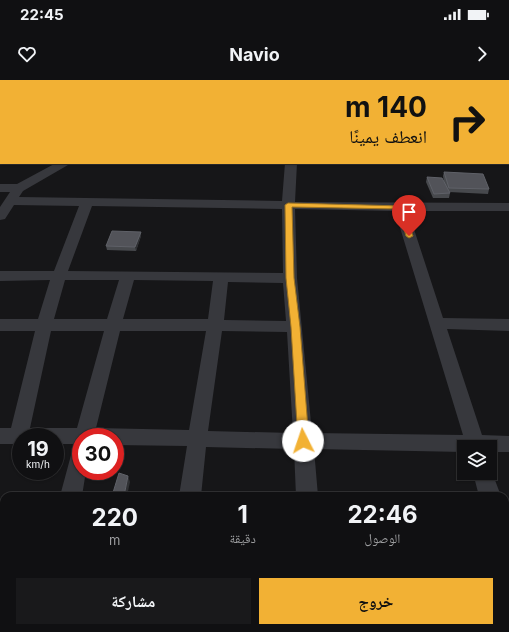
<!DOCTYPE html>
<html lang="ar">
<head>
<meta charset="utf-8">
<style>
  :root { --surface:#101012; --page:#19191b; --text:#f1f3f6; --muted:#9c9d9f; --line:#303032; --accent:#f2b134 }
  body { margin:0; font-family:Inter,"Noto Naskh Arabic",sans-serif; background:var(--page); color:var(--text); direction:rtl; height:100vh; display:flex; flex-direction:column; font-size:15px; white-space:nowrap }
  * { box-sizing:border-box; margin:0 }
  p { font-size:13px; color:var(--muted) }
  .icon { flex:none; width:22px; height:22px; fill:none; stroke:currentColor; stroke-width:2; stroke-linecap:round; stroke-linejoin:round }
  .map { position:relative; flex:1; overflow:hidden; direction:ltr }
  .side { position:absolute; left:0px; top:412px; width:509px; height:140px; display:flex; flex-direction:column; background:var(--surface); border-radius:12px 12px 0 0; box-shadow:0 1px 3px #0004,0 0 0 1px var(--line); direction:rtl }
  .side>* { flex:none }
  .banner { position:absolute; left:0px; top:0px; width:509px; height:84px; box-shadow:0 1px 3px #0004,0 0 0 1px var(--line); direction:rtl; background:#f2b134; color:#111; overflow:hidden }
  .controls { position:absolute; left:457px; top:360px; display:grid; gap:8px }
  .controls a { display:grid; place-items:center; width:40px; height:40px; border-radius:0px; background:var(--surface); box-shadow:0 1px 3px #0004,0 0 0 1px var(--line); font-size:20px }
  .speed { position:absolute; left:12px; top:348px; display:flex; gap:8px; font-size:20px; font-weight:700; text-align:center }
  .speed>* { display:grid; place-content:center; width:52px; height:52px; border-radius:50%; background:var(--surface); box-shadow:0 1px 3px #0004,0 0 0 1px var(--line); line-height:1 }
  .speed small { font-size:10px; font-weight:400 }
  .speed .limit { border:6px solid #d22; background:#fff; color:#111 }
  .pin { position:absolute; display:grid; place-items:center; width:34px; height:34px; color:#fff; margin:-41px -17px; border-radius:50% 50% 50% 0; rotate:-45deg; box-shadow:0 0 4px #0007 }
  .pin .icon { rotate:45deg }
  .me { position:absolute; width:44px; margin:-22px; rotate:356deg; stroke-linejoin:round; filter:drop-shadow(0 0 3px #0008) }
  .turn { display:flex; align-items:center; gap:14px; height:84px; padding:0 16px; font-size:18px }
  .turn .icon { width:52px; height:52px; stroke-width:2.5 }
  .turn b { display:block; font-size:28px; line-height:34px }
  .eta { display:flex; justify-content:space-evenly; align-items:center; height:68px; text-align:center }
  .eta b { font-size:24px; font-weight:700; line-height:28px }
  .button { display:flex; gap:8px; margin-top:auto; padding:8px 16px }
  .button a { flex:1; height:46px; border-radius:0px; background:var(--accent); color:#111; font-size:16px; font-weight:700; line-height:46px; text-align:center }
  .button a+a { background:var(--page); color:var(--text) }
  .status { display:flex; justify-content:space-between; align-items:center; height:28px; padding:0 20px; background:var(--surface); direction:ltr }
  .status svg { height:11px; fill:currentColor }
  header { display:flex; justify-content:space-between; align-items:center; height:52px; padding:0 16px; background:var(--surface); font-size:18px; font-weight:700 }
  .map>svg:first-child { display:block }
</style>
</head>
<body>
<div class="status"><b>22:45</b><svg viewBox="0 0 49 12"><path d="M0 12V9h3v3zM5 12V6h3v6zM10 12V3h3v9zM15 12V0h3v12zM26 1h20v11H26zM47 4h2v5h-2z"/></svg></div>
<header><svg class="icon" aria-label="forward" viewBox="0 0 24 24"><path d="M9 5l7 7-7 7"/></svg>Navio<svg class="icon" aria-label="heart" viewBox="0 0 24 24"><path d="M12 20l-8-8c-3-5 5-10 8-4 3-6 11-1 8 4z"/></svg></header>
<div class="map">
<svg width="509" height="552" viewBox="0 0 509 552">
  <rect width="100%" height="100%" fill="#161618"/>
  <g fill="none" stroke-linecap="round" stroke-linejoin="round">
    <g fill="#37383d" fill-rule="evenodd">
      <path d="M15,0H32L33,1H16Z"/>
      <rect x="429" y="0" width="10" height="1"/>
      <rect x="508" y="50" width="1" height="6"/>
      <path d="M56,83H70L68,85L23,111L19,117L282,121L285,83H297L295,122L509,123V131H408L443,238L509,239V251L447,249L482,355L509,356V372H490V367H464V372L314,369L318,416H296L294,369L206,367L201,416H179L187,366L115,365V357H81V391H86L82,416H60L74,364H55V357H21V364H0V348H11L35,251H0V239H38L50,200L0,201V191H54L79,126L14,125L5,139L0,140V127L10,112H0V104H17ZM92,126L282,129L283,193L68,191ZM295,129L395,131L463,355L312,353L297,198ZM65,200H119L107,239H54ZM134,200L213,201L208,239H123ZM228,202L283,203L286,241L224,240ZM51,251H104L77,348H30ZM120,251H206L189,350L96,348ZM222,251L287,252L293,353L208,351Z"/>
      <path d="M490,387L501,416H479L473,393H490Z"/>
      <path d="M505,460L509,462V496L505,495Z"/>
      <path d="M0,514L4,515V539L0,538Z"/>
      <path d="M505,527H509V551L497,548H505Z"/>
      <path d="M31,548H55L54,552H30Z"/>
      <path d="M162,548H186L185,552H161Z"/>
      <rect x="304" y="548" width="24" height="4"/>
    </g>
  </g>
  <g fill="#47494d">
    <path d="M444,92L489,109L488,114L449,112L450,113L449,118H433L426,102L427,97L444,102L443,96Z"/>
    <path d="M141,152V156L136,171L107,170L106,166Z"/>
    <path d="M4,442V464L0,463V448Z"/>
  </g>
  <g fill="#2f3033">
    <path d="M141,152V156L136,171L135,167Z"/>
    <path d="M128,396L130,402L127,416H124Z"/>
  </g>
  <g fill="#525359" stroke="#5f6168">
    <path d="M444,92L483,94L489,109L449,108Z"/>
    <path d="M427,97L442,98L450,113L434,114Z"/>
    <path d="M112,151L141,152L135,167L106,166Z"/>
    <path d="M119,393L128,396L124,416H112Z"/>
    <path d="M2,442H4V460H0V448Z"/>
    <rect x="241" y="548" width="20" height="4"/>
  </g>
  <path fill="#f2b134" stroke="#9d7322" d="M288,123L403,126L413,156L409,158L406,156L398,129L292,127L294,198L300,247L309,361L307,364L303,366L300,364L298,361L291,247L286,198L285,125Z"/>
</svg>
<div class="controls">
<a><svg class="icon" aria-label="layers" viewBox="0 0 24 24"><path d="M12 4l9 5-9 5-9-5zM3 14l9 5 9-5"/></svg></a>
</div>
<div class="speed"><div>19<small>km/h</small></div><div class="limit">30</div></div>
<div class="pin" style="left:409px;top:156px;background:#d93025"><svg class="icon" aria-label="arrive" viewBox="0 0 24 24"><path d="M6 21V4h12l-3 4 3 4H6"/></svg></div>
<svg class="me" style="left:303px;top:361px" viewBox="-20 -20 40 40"><circle r="19" fill="#fff"/><path d="M0-13L10 11 0 6-10 11z" fill="#f2b134"/></svg>
<div class="banner">
<div class="turn"><svg class="icon" aria-label="right" viewBox="0 0 24 24"><path d="M7 20v-9h11M14 6l5 5-5 5"/></svg><div><b>140 m</b>انعطف يمينًا</div></div>
</div>
<section class="side">
<div class="eta">
<div><b>22:46</b><p>الوصول</p></div>
<div><b>1</b><p>دقيقة</p></div>
<div><b>220</b><p>m</p></div>
</div>
<div class="button"><a>خروج</a><a>مشاركة</a></div>
</section>
</div>
</body>
</html>
